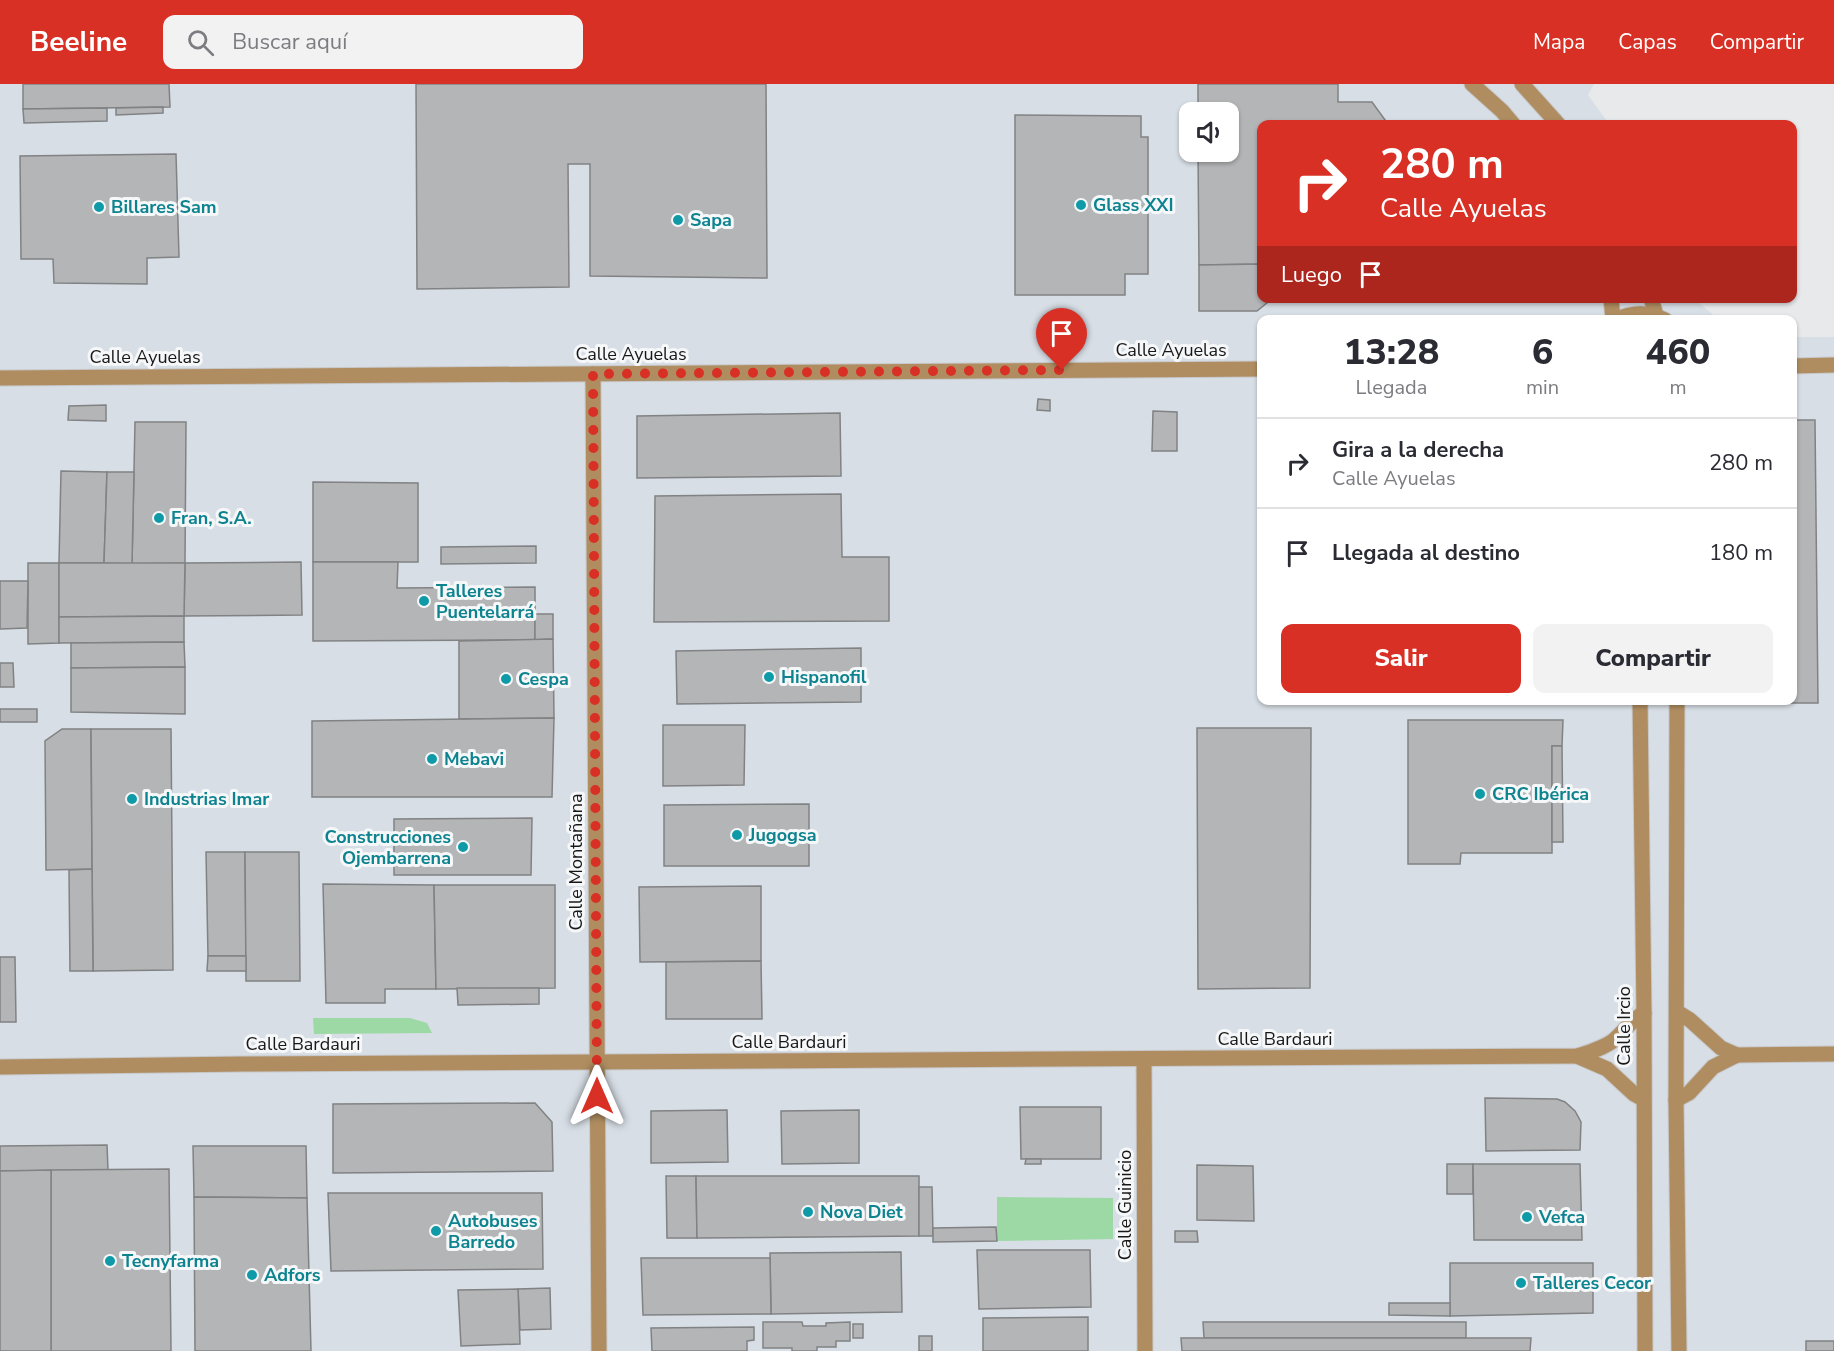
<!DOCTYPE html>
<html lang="es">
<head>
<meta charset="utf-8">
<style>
  :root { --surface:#fff; --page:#f2f2f3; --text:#2b2b33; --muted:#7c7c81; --line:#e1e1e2; --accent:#d93025 }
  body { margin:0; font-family:"Nunito Sans",sans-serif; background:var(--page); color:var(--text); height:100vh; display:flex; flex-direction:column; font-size:22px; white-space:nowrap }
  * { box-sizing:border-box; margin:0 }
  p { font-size:20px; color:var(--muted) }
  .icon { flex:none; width:33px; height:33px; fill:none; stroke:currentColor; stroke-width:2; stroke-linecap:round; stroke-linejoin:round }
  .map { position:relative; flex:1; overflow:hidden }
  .details { position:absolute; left:1257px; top:231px; width:540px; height:390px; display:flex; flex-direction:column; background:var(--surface); border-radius:12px; box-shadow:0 2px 4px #0004 }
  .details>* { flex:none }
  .banner { position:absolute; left:1257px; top:36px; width:540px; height:183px; border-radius:12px; box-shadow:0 2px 4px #0004; background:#d93025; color:#fff; overflow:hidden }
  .controls { position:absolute; left:1179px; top:18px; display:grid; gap:12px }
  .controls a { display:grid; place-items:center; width:60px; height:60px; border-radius:12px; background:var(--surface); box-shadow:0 2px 4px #0004; font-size:30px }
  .pin { position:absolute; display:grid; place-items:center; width:51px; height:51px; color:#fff; margin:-62px -26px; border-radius:50% 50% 50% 0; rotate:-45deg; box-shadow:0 0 6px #0007 }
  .pin .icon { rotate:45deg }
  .me { position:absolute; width:66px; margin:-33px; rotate:0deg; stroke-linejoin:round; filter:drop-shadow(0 0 4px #0008) }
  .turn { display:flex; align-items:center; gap:21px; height:126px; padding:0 24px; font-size:27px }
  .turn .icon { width:78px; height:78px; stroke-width:2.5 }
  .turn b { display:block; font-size:42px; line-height:51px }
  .then { display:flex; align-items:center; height:57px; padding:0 24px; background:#0003; gap:12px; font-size:22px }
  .eta { display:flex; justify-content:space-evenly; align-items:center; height:102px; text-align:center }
  .eta b { font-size:36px; font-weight:800; line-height:42px }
  .primary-button { display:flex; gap:12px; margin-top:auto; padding:12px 24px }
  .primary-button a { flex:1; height:69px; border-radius:12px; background:var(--accent); color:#fff; font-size:24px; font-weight:800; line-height:69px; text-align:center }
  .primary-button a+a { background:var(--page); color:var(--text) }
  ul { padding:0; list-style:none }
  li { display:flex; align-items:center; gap:18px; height:90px; padding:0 24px; border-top:2px solid var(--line) }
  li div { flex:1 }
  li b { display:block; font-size:22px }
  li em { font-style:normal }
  header { display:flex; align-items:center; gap:36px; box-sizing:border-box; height:84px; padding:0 30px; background:var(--accent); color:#fff }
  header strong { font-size:28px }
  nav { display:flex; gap:33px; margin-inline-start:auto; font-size:21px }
  .search { width:420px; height:54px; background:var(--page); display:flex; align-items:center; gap:15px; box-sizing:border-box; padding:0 21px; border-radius:12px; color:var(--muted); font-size:22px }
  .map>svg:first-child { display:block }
</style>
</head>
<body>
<header>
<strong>Beeline</strong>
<div class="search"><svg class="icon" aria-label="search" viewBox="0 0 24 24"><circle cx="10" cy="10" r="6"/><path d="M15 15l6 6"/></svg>Buscar aquí</div>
<nav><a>Mapa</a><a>Capas</a><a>Compartir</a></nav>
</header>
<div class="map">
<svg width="1834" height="1267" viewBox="0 0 1834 1267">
  <rect width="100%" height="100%" fill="#e8e9eb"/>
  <path fill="#d7dee5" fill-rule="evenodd" d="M0,0H1594L1588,11L1609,40H1262V214H1696L1699,219L1718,235L1262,236V616H1792L1793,253H1834V1267H0ZM1190,28H1228V68H1190Z"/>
  <g fill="#9dd9a5">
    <path d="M313,934H410L427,939L432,949L314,950Z"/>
    <path d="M997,1113L1113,1114V1155L997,1157Z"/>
  </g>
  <g fill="#b3b5b6" stroke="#818284" stroke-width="1.5">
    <path d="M23,0H169L170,23L23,25Z"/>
    <path d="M416,0H766L767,194L590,192V80H568L569,203L417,205Z"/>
    <path d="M1198,0H1338V18H1372L1388,40H1262V180L1199,181L1198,68H1228V28H1198Z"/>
    <path d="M163,23V29L116,31V24Z"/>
    <path d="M107,24V37L24,39L23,25Z"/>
    <path d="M1015,31L1141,32V53H1148V190H1125V211H1015Z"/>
    <path d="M176,70L179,173L147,174V200L54,199L53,175H21L20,72Z"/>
    <path d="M1262,180V214H1273L1257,227H1199V181Z"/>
    <path d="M1038,315L1050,316V327L1037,326Z"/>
    <path d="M106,321V337L68,336L69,322Z"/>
    <path d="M1153,327L1177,328V367H1152Z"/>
    <path d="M840,329L841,392L637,394V332Z"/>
    <path d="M1792,336H1815L1818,619H1752V616H1792Z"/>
    <path d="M135,338H186L185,479L132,480Z"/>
    <path d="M61,387L107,388L104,479H59Z"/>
    <path d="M107,388H134L132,480L104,479Z"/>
    <path d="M313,398L418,399V478H313Z"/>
    <path d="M841,410L842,473H889V537L654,538L655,412Z"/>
    <path d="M536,462V479L441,480V463Z"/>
    <path d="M301,478L302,531L184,532L185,479Z"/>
    <path d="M313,478H398L397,504L535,503V556L313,557Z"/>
    <path d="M28,479H59V559L28,560Z"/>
    <path d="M59,479H185L184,532L59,533Z"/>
    <path d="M0,497H28L27,544L0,545Z"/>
    <path d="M535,530H553V555L535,556Z"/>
    <path d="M184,532V558L59,559V533Z"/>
    <path d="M553,555L554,634L459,635V557Z"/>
    <path d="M184,558L185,583L71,584V559Z"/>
    <path d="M861,564V618L677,620L676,567Z"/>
    <path d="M0,579H13L14,603H0Z"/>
    <path d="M185,583V630L71,628V584Z"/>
    <rect x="0" y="625" width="37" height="13"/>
    <path d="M554,634L552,713H312V637Z"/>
    <path d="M1408,636H1563L1562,662H1552V769H1461L1460,780H1408Z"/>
    <path d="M663,641H745L744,701L663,702Z"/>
    <path d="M1197,644H1311L1310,904L1198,905Z"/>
    <path d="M62,645H91L92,785L46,786L45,657Z"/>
    <path d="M91,645H171L173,886L93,887Z"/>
    <path d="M1552,662H1562L1563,758H1552Z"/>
    <path d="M809,720V782H664V721Z"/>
    <path d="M532,734L531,791H394V735Z"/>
    <path d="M206,768H245L246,872H208Z"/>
    <path d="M245,768H299L300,897H246Z"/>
    <path d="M92,785L93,887H70L69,786Z"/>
    <path d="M323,800L434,801L436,905H385V919H326Z"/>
    <path d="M434,801H555V904L436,905Z"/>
    <path d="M761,802V877L640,878L639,803Z"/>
    <path d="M208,872H246V887H207Z"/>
    <path d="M0,873H15L16,938H0Z"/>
    <path d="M761,877L762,935H666V878Z"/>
    <path d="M457,904H539V920L458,921Z"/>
    <path d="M1485,1014L1557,1015L1565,1018L1575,1027L1581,1038L1580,1066L1486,1067Z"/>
    <path d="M535,1019L552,1038L553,1087L333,1089V1020Z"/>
    <path d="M1020,1023H1101V1075H1021Z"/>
    <path d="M727,1026L728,1078L651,1079V1027Z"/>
    <path d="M859,1026V1079L782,1080L781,1027Z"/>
    <path d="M107,1061L108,1086L0,1087V1062Z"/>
    <path d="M193,1062H306L307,1114L194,1113Z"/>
    <path d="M1026,1075H1041V1080H1025Z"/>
    <rect x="1447" y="1080" width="26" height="30"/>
    <path d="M1473,1080H1580L1582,1156H1474Z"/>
    <path d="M1197,1081L1253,1082L1254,1137L1197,1136Z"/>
    <path d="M169,1085L171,1267H51V1086Z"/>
    <path d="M51,1086V1267H0V1087Z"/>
    <path d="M666,1092H696L697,1154H667Z"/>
    <path d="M696,1092H919V1152L697,1154Z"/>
    <path d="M919,1103H932L933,1152H919Z"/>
    <path d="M328,1109H542L543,1185L331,1187Z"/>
    <path d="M194,1113L307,1114L311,1267H195Z"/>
    <path d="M996,1143L997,1157L933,1158V1144Z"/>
    <path d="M1175,1147H1197L1198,1158H1175Z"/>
    <path d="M977,1166H1090L1091,1223L979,1225Z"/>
    <path d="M901,1168L902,1228L771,1230L770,1169Z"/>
    <path d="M641,1174H770L771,1230L643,1231Z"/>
    <path d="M1450,1179H1593V1229L1450,1232Z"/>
    <path d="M550,1204L551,1245L520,1246L518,1205Z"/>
    <path d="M518,1205L520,1260L461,1262L458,1206Z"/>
    <path d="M1389,1219H1450V1232L1389,1231Z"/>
    <path d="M1088,1233V1267H983V1234Z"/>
    <path d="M763,1238H802L803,1242H826V1239L850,1238V1257H836V1263H817V1267H792V1264H763Z"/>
    <path d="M1203,1238H1466V1254H1204Z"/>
    <rect x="853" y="1240" width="10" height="14"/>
    <path d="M754,1243V1256L747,1257V1267H652L651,1244Z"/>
    <rect x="919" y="1252" width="13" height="15"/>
    <path d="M1181,1254H1531L1530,1267H1182Z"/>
    <rect x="1806" y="1257" width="28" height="10"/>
  </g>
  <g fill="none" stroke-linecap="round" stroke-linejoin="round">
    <g stroke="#c7c7c9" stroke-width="17">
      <g id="minor">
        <path d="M1472,0L1502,27L1513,40"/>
        <path d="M1522,0L1558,40"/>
        <path d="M1611,214L1613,236"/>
        <path d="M1651,214L1656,231"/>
        <path d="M1615,236C1632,228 1648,227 1665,236"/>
        <path d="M1792,282L1834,281"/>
        <path d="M593,290L599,1267"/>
        <path d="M0,294L1262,285"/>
        <path d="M1640,616L1644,929L1645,1267"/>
        <path d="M1677,616L1676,1016L1679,1267"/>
        <path d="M1677,928L1690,936L1721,964L1737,971L1834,970"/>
        <path d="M1577,972L1607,985L1634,1010L1643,1015"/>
        <path d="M1144,975L1145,1267"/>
        <path d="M0,983L245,980L1577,972C1590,968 1604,964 1614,956C1625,947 1631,936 1644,929"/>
        <path d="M1676,1016L1689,1009L1713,983L1737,971"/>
      </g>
    </g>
    <use href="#minor" stroke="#af8d60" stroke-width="15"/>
  </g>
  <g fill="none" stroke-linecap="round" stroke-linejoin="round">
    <path stroke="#d93025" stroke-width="10" stroke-dasharray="0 18" d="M597,1012L593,290L1062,286"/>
  </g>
  <g fill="#0f9aa8" stroke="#f5f7f8" stroke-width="2">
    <circle cx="1081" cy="121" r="6"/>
    <circle cx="99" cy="123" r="6"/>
    <circle cx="678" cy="136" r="6"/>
    <circle cx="159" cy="434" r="6"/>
    <circle cx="424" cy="517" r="6"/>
    <circle cx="769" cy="593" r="6"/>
    <circle cx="506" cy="595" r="6"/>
    <circle cx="432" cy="675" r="6"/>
    <circle cx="1480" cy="710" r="6"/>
    <circle cx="132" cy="715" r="6"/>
    <circle cx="737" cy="751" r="6"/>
    <circle cx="463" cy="763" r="6"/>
    <circle cx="808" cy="1128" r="6"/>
    <circle cx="1527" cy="1133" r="6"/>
    <circle cx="436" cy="1147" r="6"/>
    <circle cx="110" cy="1177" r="6"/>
    <circle cx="252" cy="1191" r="6"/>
    <circle cx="1521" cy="1199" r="6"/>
  </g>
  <g text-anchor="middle" stroke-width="6" stroke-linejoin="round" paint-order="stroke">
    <g font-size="18" font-weight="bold" fill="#0d838f" stroke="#f5f7f8" text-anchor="start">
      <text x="1093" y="127">Glass XXI</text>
      <text x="111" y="129">Billares Sam</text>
      <text x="690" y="142">Sapa</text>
      <text x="171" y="440">Fran, S.A.</text>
      <text x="436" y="513">Talleres<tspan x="436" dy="21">Puentelarrá</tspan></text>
      <text x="781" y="599">Hispanofil</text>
      <text x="518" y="601">Cespa</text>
      <text x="444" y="681">Mebavi</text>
      <text x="1492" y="716">CRC Ibérica</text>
      <text x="144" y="721">Industrias Imar</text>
      <text x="749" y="757">Jugogsa</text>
      <text x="451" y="759" text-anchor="end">Construcciones<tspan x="451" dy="21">Ojembarrena</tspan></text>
      <text x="820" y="1134">Nova Diet</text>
      <text x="1539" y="1139">Vefca</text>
      <text x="448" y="1143">Autobuses<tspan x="448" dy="21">Barredo</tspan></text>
      <text x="122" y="1183">Tecnyfarma</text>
      <text x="264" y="1197">Adfors</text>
      <text x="1533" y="1205">Talleres Cecor</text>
    </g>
    <g font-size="18" fill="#171718" stroke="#f5f7f8">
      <text x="1171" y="272">Calle Ayuelas</text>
      <text x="631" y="276">Calle Ayuelas</text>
      <text x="145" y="279">Calle Ayuelas</text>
      <text transform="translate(576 778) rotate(-90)" y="6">Calle Montañana</text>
      <text transform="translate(1624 942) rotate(-90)" y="6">Calle Ircio</text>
      <text x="1275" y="961">Calle Bardauri</text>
      <text x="789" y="964">Calle Bardauri</text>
      <text x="303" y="966">Calle Bardauri</text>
      <text transform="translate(1125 1121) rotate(-90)" y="6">Calle Guinicio</text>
    </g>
  </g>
</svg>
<div class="controls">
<a><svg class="icon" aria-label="sound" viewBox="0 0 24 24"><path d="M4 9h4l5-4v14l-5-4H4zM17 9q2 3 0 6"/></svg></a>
</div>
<div class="pin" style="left:1062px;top:286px;background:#d93025"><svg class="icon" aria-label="arrive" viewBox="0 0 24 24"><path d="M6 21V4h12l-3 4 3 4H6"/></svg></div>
<svg class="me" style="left:597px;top:1012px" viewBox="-20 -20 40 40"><path d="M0-17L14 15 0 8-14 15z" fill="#d93025" stroke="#fff" stroke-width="4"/></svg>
<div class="banner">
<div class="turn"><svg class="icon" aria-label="right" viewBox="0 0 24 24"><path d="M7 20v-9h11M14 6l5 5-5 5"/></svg><div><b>280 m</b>Calle Ayuelas</div></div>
<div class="then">Luego<svg class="icon" aria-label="arrive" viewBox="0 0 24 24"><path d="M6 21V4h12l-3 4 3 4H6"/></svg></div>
</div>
<section class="details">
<div class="eta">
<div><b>13:28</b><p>Llegada</p></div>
<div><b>6</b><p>min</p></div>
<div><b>460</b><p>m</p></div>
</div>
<ul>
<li><svg class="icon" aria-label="right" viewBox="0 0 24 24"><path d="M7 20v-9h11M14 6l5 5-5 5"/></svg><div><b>Gira a la derecha</b><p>Calle Ayuelas</p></div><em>280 m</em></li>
<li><svg class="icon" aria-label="arrive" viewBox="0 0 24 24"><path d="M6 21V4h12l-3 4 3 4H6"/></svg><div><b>Llegada al destino</b></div><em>180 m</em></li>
</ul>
<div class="primary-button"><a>Salir</a><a>Compartir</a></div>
</section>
</div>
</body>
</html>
